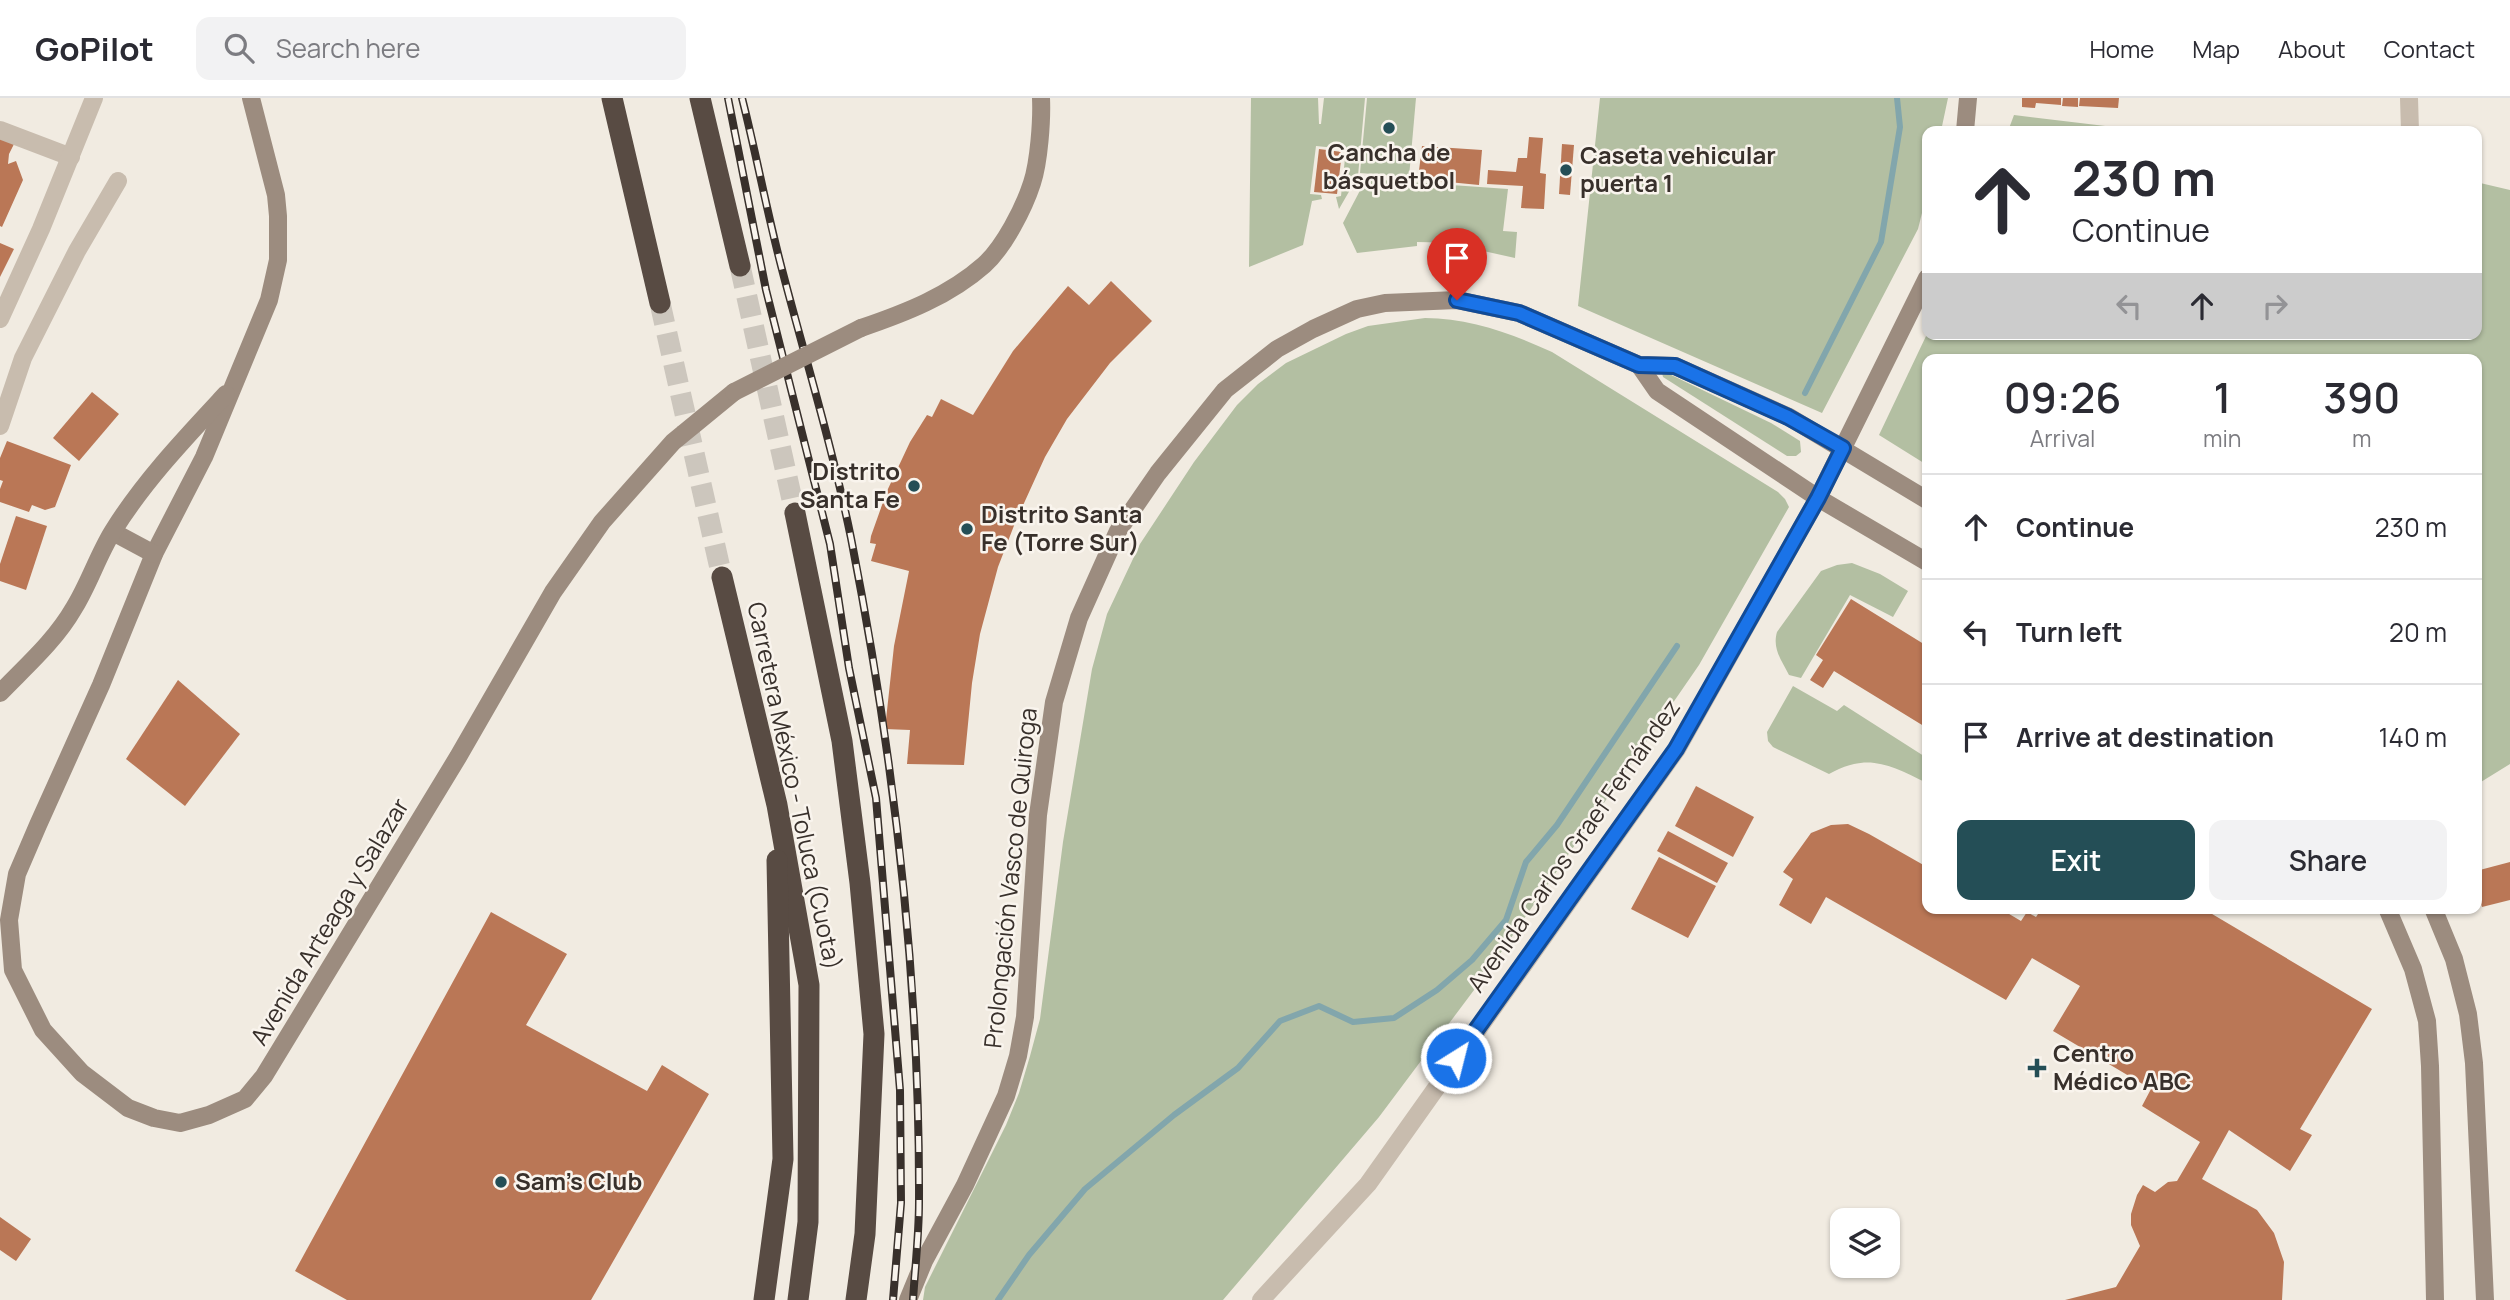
<!DOCTYPE html>
<html lang="en">
<head>
<meta charset="utf-8">
<style>
  :root { --surface:#fff; --page:#f2f2f3; --text:#2b2b33; --muted:#7c7c81; --line:#e1e1e2; --accent:#244e56 }
  body { margin:0; font-family:Manrope,sans-serif; background:var(--page); color:var(--text); height:100vh; display:flex; flex-direction:column; font-size:26px; white-space:nowrap }
  * { box-sizing:border-box; margin:0 }
  p { font-size:23px; color:var(--muted) }
  .icon { flex:none; width:38px; height:38px; fill:none; stroke:currentColor; stroke-width:2; stroke-linecap:round; stroke-linejoin:round }
  .map { position:relative; flex:1; overflow:hidden }
  .details { position:absolute; left:1922px; top:256px; width:560px; height:560px; display:flex; flex-direction:column; background:var(--surface); border-radius:14px; box-shadow:0 2px 5px #0004 }
  .details>* { flex:none }
  .guide { position:absolute; left:1922px; top:28px; width:560px; height:214px; border-radius:14px; box-shadow:0 2px 5px #0004; background:#fff; color:var(--text); overflow:hidden }
  .fabs { position:absolute; left:1830px; top:1110px; display:grid; gap:14px }
  .fabs a { display:grid; place-items:center; width:70px; height:70px; border-radius:14px; background:var(--surface); box-shadow:0 2px 5px #0004; font-size:35px }
  .pin { position:absolute; display:grid; place-items:center; width:60px; height:60px; color:#fff; margin:-72px -30px; border-radius:50% 50% 50% 0; rotate:-45deg; box-shadow:0 0 7px #0007 }
  .pin .icon { rotate:45deg }
  .me { position:absolute; width:77px; margin:-38px; rotate:36deg; stroke-linejoin:round; filter:drop-shadow(0 0 5px #0008) }
  .turn { display:flex; align-items:center; gap:24px; height:147px; padding:0 35px; font-size:32px }
  .turn .icon { width:91px; height:91px; stroke-width:2.5 }
  .turn b { display:block; font-size:49px; line-height:60px }
  .lanes { display:flex; align-items:center; height:66px; padding:0 35px; background:#0003; justify-content:center; gap:35px; direction:ltr }
  .lanes .off { opacity:.35 }
  .eta { display:flex; justify-content:space-evenly; align-items:center; height:119px; text-align:center }
  .eta b { font-size:42px; font-weight:600; line-height:49px }
  .button { display:flex; gap:14px; margin-top:auto; padding:14px 35px }
  .button a { flex:1; height:80px; border-radius:14px; background:var(--accent); color:#fff; font-size:28px; font-weight:600; line-height:80px; text-align:center }
  .button a+a { background:var(--page); color:var(--text) }
  ul { padding:0; list-style:none }
  li { display:flex; align-items:center; gap:21px; height:105px; padding:0 35px; border-top:2px solid var(--line) }
  li div { flex:1 }
  li b { display:block; font-size:26px }
  li em { font-style:normal }
  header { display:flex; align-items:center; gap:42px; box-sizing:border-box; height:98px; padding:0 35px; background:var(--surface); border-bottom:2px solid var(--line) }
  header strong { font-size:33px }
  nav { display:flex; gap:38px; margin-inline-start:auto; font-size:24px }
  .search { width:490px; height:63px; background:var(--page); display:flex; align-items:center; gap:18px; box-sizing:border-box; padding:0 24px; border-radius:14px; color:var(--muted); font-size:26px }
  .map>svg:first-child { display:block }
</style>
</head>
<body>
<header>
<strong>GoPilot</strong>
<div class="search"><svg class="icon" aria-label="search" viewBox="0 0 24 24"><circle cx="10" cy="10" r="6"/><path d="M15 15l6 6"/></svg>Search here</div>
<nav><a>Home</a><a>Map</a><a>About</a><a>Contact</a></nav>
</header>
<div class="map">
<svg width="2510" height="1202" viewBox="0 0 2510 1202">
  <rect width="100%" height="100%" fill="#f1ebe1"/>
  <g fill="#b3bfa2">
    <path d="M1251,0H1318L1319,26H1321L1324,0H1365L1358,78L1339,111L1336,99L1341,98L1346,51L1316,48L1310,96L1321,97L1322,101L1312,103L1303,147L1249,169Z"/>
    <path d="M1367,0H1416L1409,79L1360,75Z"/>
    <path d="M1600,0H1948L1941,33H1927V95L1918,131L1822,315L1578,208Z"/>
    <path d="M2014,17L2147,33H2008Z"/>
    <path d="M1366,81L1508,91L1503,133L1517,134L1515,160L1461,148V145L1417,144V148L1357,155L1343,125Z"/>
    <path d="M2476,84L2510,92V666L2476,687V261H1927V367L1879,337L1927,236H2476Z"/>
    <path d="M1425,220C1469,220 1513,236 1552,254L1778,394L1785,401L1789,409L1699,567L1486,876L1379,1019L1223,1202H923L925,1189L1006,1027L1019,995L1030,958L1040,921L1063,744L1092,571L1107,516L1140,446L1194,364L1237,307L1258,286L1286,265L1346,236L1368,228Z"/>
    <path d="M1665,274L1771,325L1800,343L1801,354L1796,358H1787L1663,279L1662,275Z"/>
    <path d="M1852,465L1880,476L1908,493L1893,519L1850,497L1801,580L1789,577C1782,563 1772,551 1777,534L1821,473L1837,467Z"/>
    <path d="M1793,588L1837,613L1844,607L1927,660V685C1890,667 1868,654 1829,676L1773,649L1768,643L1767,634Z"/>
  </g>
  <g fill="none" stroke-linecap="round" stroke-linejoin="round">
    <g stroke="#82a6ac" stroke-width="6">
      <path d="M1805,295L1881,144L1900,29L1897,0"/>
      <path d="M998,1202L1029,1157L1085,1091L1174,1017L1238,970L1280,923L1319,908L1353,924L1394,920L1437,892L1472,862L1506,822L1526,764L1557,727L1677,548"/>
    </g>
  </g>
  <g fill="#ba7756">
    <path d="M2022,0H2061V7L2036,5L2035,10L2022,9Z"/>
    <path d="M2063,0H2078V9L2062,8Z"/>
    <path d="M2080,0H2119L2118,10L2079,8Z"/>
    <path d="M0,35L16,42L9,56L8,66L16,63L23,82L2,129L0,128Z"/>
    <path d="M1529,39L1543,40L1540,75L1546,76L1544,111L1521,110L1523,88L1487,86L1488,72L1516,74L1518,60H1527Z"/>
    <path d="M1562,46L1574,47L1570,97L1559,96Z"/>
    <path d="M1422,48L1482,52L1479,87L1418,81Z"/>
    <path d="M1319,51L1342,54L1337,96L1314,94Z"/>
    <path d="M0,145L14,151L0,179Z"/>
    <path d="M1111,183L1152,223L1110,265L1067,321L1045,359L1015,425L998,469L980,536L972,585L964,667L907,666L910,632L885,631L894,548L909,473L871,463L876,446L870,445L871,438L887,393L910,344L927,317L932,319L941,301L973,317L1013,253L1068,188L1089,207Z"/>
    <path d="M92,294L119,316L79,363L53,340Z"/>
    <path d="M7,343L71,367L55,409L45,412L32,407L29,414L0,404V391L3,383L0,382V360Z"/>
    <path d="M16,418L47,428L26,492L0,483V466Z"/>
    <path d="M1851,501L1927,548V630L1834,573L1823,590L1810,582L1823,562L1816,557Z"/>
    <path d="M178,582L240,636L185,708L126,661Z"/>
    <path d="M1696,688L1754,719L1733,759L1675,728Z"/>
    <path d="M1848,726L1869,736L1927,769V810H1999L2021,823L2027,814L2036,819L2042,810H2202L2372,911L2300,1031L2312,1037L2290,1073L2229,1032L2202,1081L2257,1112L2274,1135L2284,1164L2282,1202H2065L2116,1189L2140,1148L2131,1127V1116L2137,1097L2143,1087L2155,1094L2168,1084L2177,1083L2200,1044L2142,1008L2151,991L2053,933L2080,888L2032,860L2006,902L1826,799L1811,826L1779,807L1793,781L1783,774L1811,735L1831,727Z"/>
    <path d="M1668,733L1728,765L1717,785L1657,753Z"/>
    <path d="M1659,759L1716,788L1688,840L1631,811Z"/>
    <path d="M2510,764V802L2482,809L2476,787V773Z"/>
    <path d="M491,814L567,856L526,927L647,993L662,967L709,996L591,1202H347L295,1173Z"/>
    <path d="M0,1119L31,1141L16,1163L0,1152Z"/>
  </g>
  <g fill="none" stroke-linecap="round" stroke-linejoin="round">
    <g stroke="#ccc6bd" stroke-width="21" stroke-dasharray="21 10" stroke-linecap="butt">
      <path d="M740,168L795,415"/>
      <path d="M660,205L722,479"/>
    </g>
    <g stroke="#c8bcae" stroke-width="18">
      <path d="M2409,0L2410,33"/>
      <path d="M0,32L71,59"/>
      <path d="M0,221L41,131L94,0"/>
      <path d="M0,328L23,260L77,153L118,83"/>
      <path d="M1261,1202L1368,1086L1677,651L1818,400"/>
    </g>
    <g stroke="#9c8c7f" stroke-width="18">
      <path d="M251,0L276,97L278,118V162L269,202L204,359L154,456L101,587L38,727L17,776L9,822L13,872L43,932L82,975L128,1010L154,1020L180,1025L209,1017L245,1001L264,978L458,659L553,494L602,424L673,344L734,294"/>
      <path d="M1965,33L1968,0"/>
      <path d="M861,230C905,215 949,198 984,167C1004,149 1024,110 1032,85C1039,64 1042,22 1041,0"/>
      <path d="M1639,267L1657,293L1818,400L1927,464"/>
      <path d="M1818,400L1927,180"/>
      <path d="M113,434L154,456"/>
      <path d="M0,595C26,568 55,543 74,510C89,486 98,457 113,433C144,383 186,339 226,296"/>
      <path d="M2387,810L2413,871L2427,923L2430,968L2435,1202"/>
      <path d="M2433,810L2454,861L2468,916L2474,965L2485,1202"/>
      <path d="M908,1202L924,1163L965,1087L1006,998L1018,958L1025,919L1038,717L1054,604L1079,520L1118,433L1158,375L1225,292L1277,251L1313,231L1357,211L1385,205L1457,202L1519,215L1639,267L1675,268L1789,319L1927,402"/>
    </g>
    <g stroke="#584b43" stroke-width="21">
      <path d="M612,0L660,205"/>
      <path d="M700,0L740,168"/>
      <path d="M795,415L842,643L860,785L874,936L865,1136L856,1202"/>
      <path d="M722,479L777,707L809,887L808,1124L798,1202"/>
      <path d="M764,1202L783,1061L777,762"/>
    </g>
    <g stroke="#38302b" stroke-width="8">
      <g id="rail">
        <path d="M728,0L766,192L830,446L849,570L876,700L900,992L901,1105L893,1202"/>
        <path d="M742,0C757,59 768,120 784,179C807,266 833,352 851,440C894,659 920,881 919,1104C919,1137 915,1170 913,1202"/>
      </g>
    </g>
    <use href="#rail" stroke="#f9f4ed" stroke-width="5" stroke-dasharray="16" stroke-linecap="butt"/>
    <path stroke="#9c8c7f" stroke-width="18" d="M734,294L861,230"/>
  </g>
  <g fill="none" stroke-linecap="round" stroke-linejoin="round">
    <g stroke="#114b97" stroke-width="18">
      <path id="route" d="M1456,960L1676,651L1818,400L1843,350L1788,319L1675,268L1639,267L1519,215L1457,202"/>
    </g>
    <use href="#route" stroke="#1a73e8" stroke-width="12"/>
  </g>
  <g fill="#244e56" stroke="#f9f4ed" stroke-width="2.5">
    <circle cx="1389" cy="30" r="7"/>
    <circle cx="1566" cy="72" r="7"/>
    <circle cx="914" cy="388" r="7"/>
    <circle cx="967" cy="431" r="7"/>
    <path d="M2033.5 959.5h7v7h7v7h-7v7h-7v-7h-7v-7h7z"/>
    <circle cx="501" cy="1084" r="7"/>
  </g>
  <g text-anchor="middle" stroke-width="5" stroke-linejoin="round" paint-order="stroke">
    <g font-size="24" font-weight="bold" fill="#38302b" stroke="#f9f4ed" text-anchor="start">
      <text x="1389" y="63" text-anchor="middle">Cancha de<tspan x="1389" dy="28">básquetbol</tspan></text>
      <text x="1580" y="66">Caseta vehicular<tspan x="1580" dy="28">puerta 1</tspan></text>
      <text x="900" y="382" text-anchor="end">Distrito<tspan x="900" dy="28">Santa Fe</tspan></text>
      <text x="981" y="425">Distrito Santa<tspan x="981" dy="28">Fe (Torre Sur)</tspan></text>
      <text x="2053" y="964">Centro<tspan x="2053" dy="28">Médico ABC</tspan></text>
      <text x="515" y="1092">Sam's Club</text>
    </g>
    <g font-size="24" fill="#38302b" stroke="#f9f4ed">
      <text transform="translate(794 688) rotate(78)" y="8">Carretera México - Toluca (Cuota)</text>
      <text transform="translate(1574 748) rotate(-55)" y="8">Avenida Carlos Graef Fernández</text>
      <text transform="translate(1011 780) rotate(-84)" y="8">Prolongación Vasco de Quiroga</text>
      <text transform="translate(330 824) rotate(-59)" y="8">Avenida Arteaga y Salazar</text>
    </g>
  </g>
</svg>
<div class="fabs">
<a><svg class="icon" aria-label="layers" viewBox="0 0 24 24"><path d="M12 4l9 5-9 5-9-5zM3 14l9 5 9-5"/></svg></a>
</div>
<div class="pin" style="left:1457px;top:202px;background:#d93025"><svg class="icon" aria-label="arrive" viewBox="0 0 24 24"><path d="M6 21V4h12l-3 4 3 4H6"/></svg></div>
<svg class="me" style="left:1456px;top:960px" viewBox="-20 -20 40 40"><circle r="17" fill="#1a73e8" stroke="#fff" stroke-width="3"/><path d="M0-11L8 9 0 5-8 9z" fill="#fff"/></svg>
<div class="guide">
<div class="turn"><svg class="icon" aria-label="ahead" viewBox="0 0 24 24"><path d="M12 20V5M6 11l6-6 6 6"/></svg><div><b>230 m</b>Continue</div></div>
<div class="lanes"><svg class="icon off" aria-label="left" viewBox="0 0 24 24"><path d="M17 20v-9H6M10 6l-5 5 5 5"/></svg><svg class="icon" aria-label="ahead" viewBox="0 0 24 24"><path d="M12 20V5M6 11l6-6 6 6"/></svg><svg class="icon off" aria-label="right" viewBox="0 0 24 24"><path d="M7 20v-9h11M14 6l5 5-5 5"/></svg></div>
</div>
<section class="details">
<div class="eta">
<div><b>09:26</b><p>Arrival</p></div>
<div><b>1</b><p>min</p></div>
<div><b>390</b><p>m</p></div>
</div>
<ul>
<li><svg class="icon" aria-label="ahead" viewBox="0 0 24 24"><path d="M12 20V5M6 11l6-6 6 6"/></svg><div><b>Continue</b></div><em>230 m</em></li>
<li><svg class="icon" aria-label="left" viewBox="0 0 24 24"><path d="M17 20v-9H6M10 6l-5 5 5 5"/></svg><div><b>Turn left</b></div><em>20 m</em></li>
<li><svg class="icon" aria-label="arrive" viewBox="0 0 24 24"><path d="M6 21V4h12l-3 4 3 4H6"/></svg><div><b>Arrive at destination</b></div><em>140 m</em></li>
</ul>
<div class="button"><a>Exit</a><a>Share</a></div>
</section>
</div>
</body>
</html>
